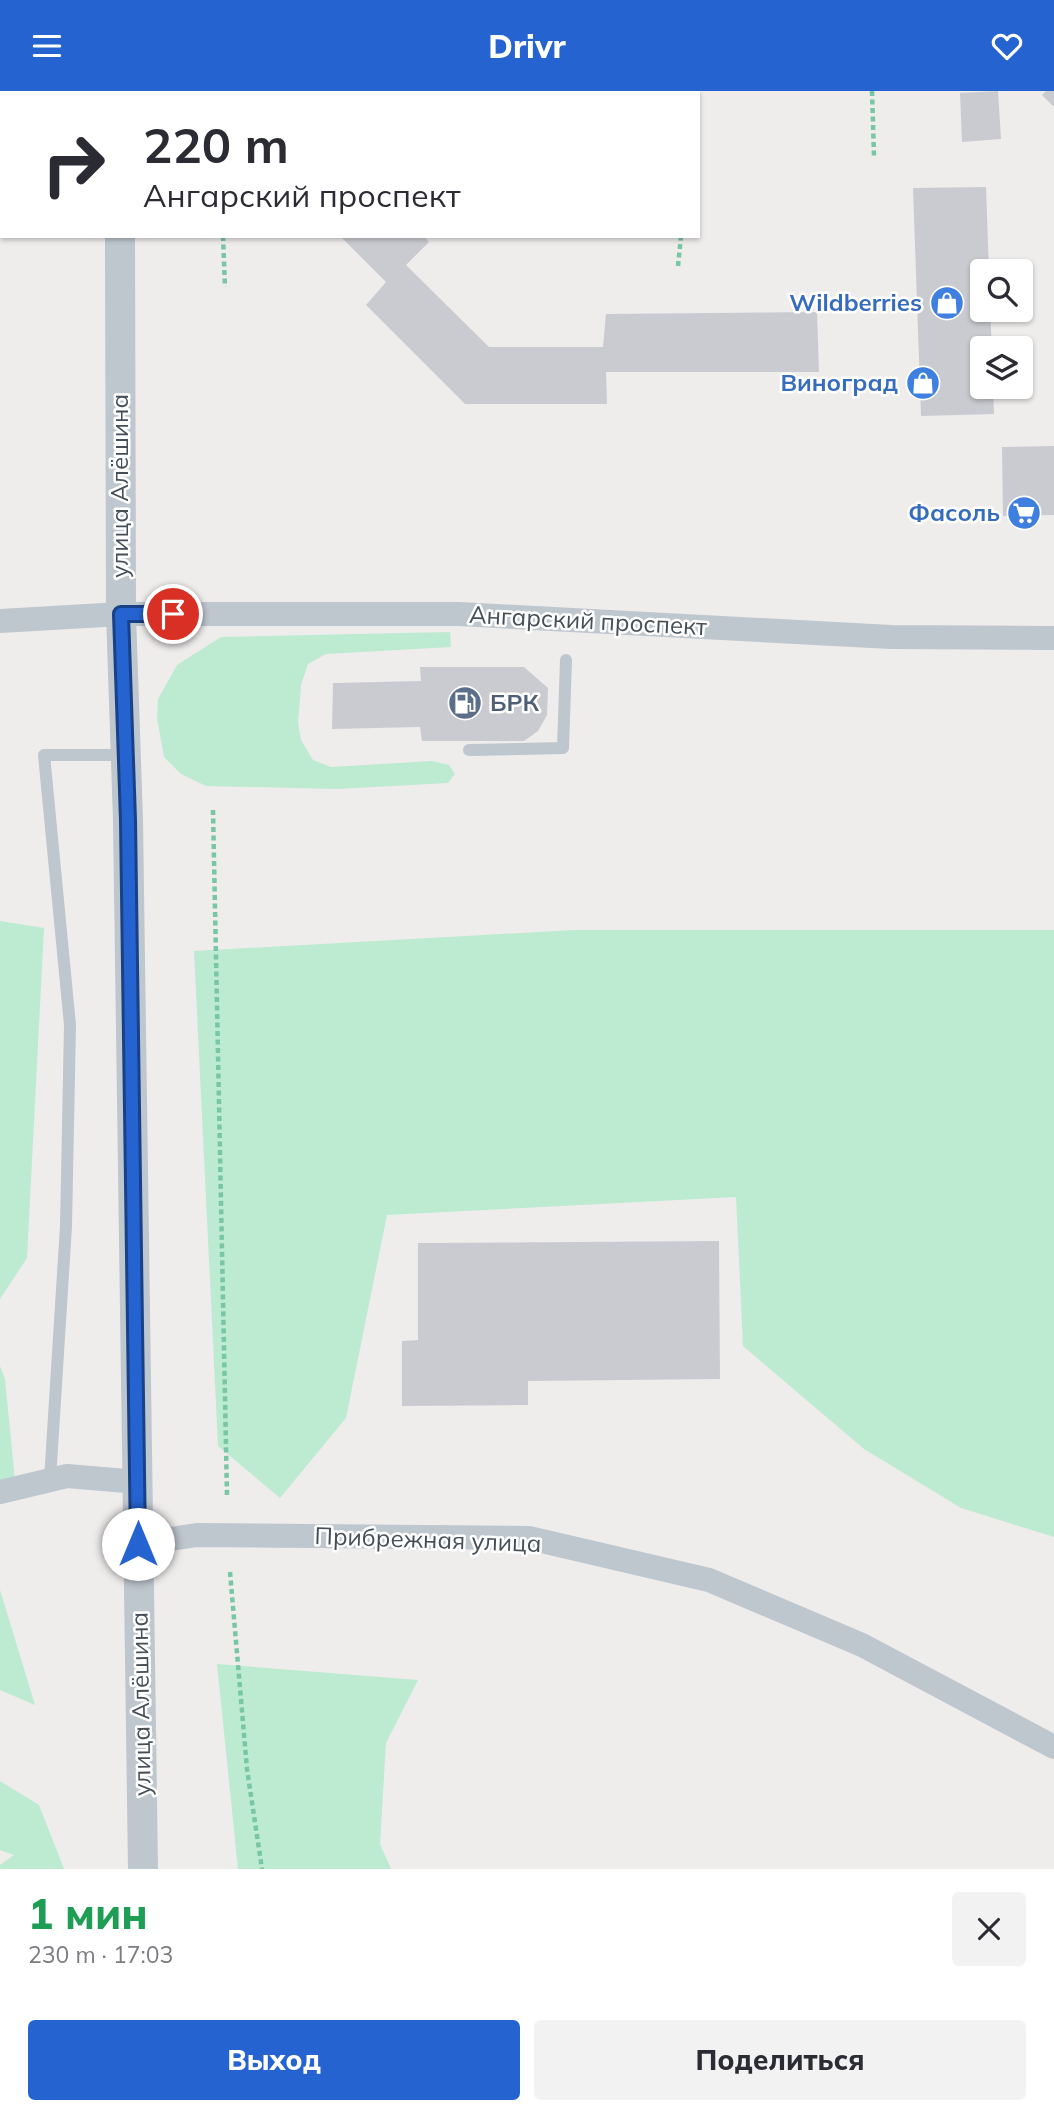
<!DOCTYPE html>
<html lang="ru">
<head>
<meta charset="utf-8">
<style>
  :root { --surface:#fff; --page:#f2f2f3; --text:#2b2b33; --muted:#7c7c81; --accent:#2564d0 }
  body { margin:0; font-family:Mulish,sans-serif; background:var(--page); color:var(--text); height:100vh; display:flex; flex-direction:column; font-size:26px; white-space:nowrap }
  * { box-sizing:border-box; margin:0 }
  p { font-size:23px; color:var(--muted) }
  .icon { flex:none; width:38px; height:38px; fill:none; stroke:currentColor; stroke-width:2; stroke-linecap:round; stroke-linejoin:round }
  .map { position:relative; height:1778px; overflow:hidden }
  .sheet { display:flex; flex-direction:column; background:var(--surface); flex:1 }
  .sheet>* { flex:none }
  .hud { position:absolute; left:0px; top:0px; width:700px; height:147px; box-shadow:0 2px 5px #0004; background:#fff; color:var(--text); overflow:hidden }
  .controls { position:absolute; left:970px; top:168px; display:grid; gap:14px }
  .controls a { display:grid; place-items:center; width:63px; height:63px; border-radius:7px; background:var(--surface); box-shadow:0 2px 5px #0004; font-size:35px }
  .pin { position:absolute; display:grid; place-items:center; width:60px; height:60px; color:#fff; margin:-30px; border:4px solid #fff; border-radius:50%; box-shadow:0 2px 7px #0007 }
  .me { position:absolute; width:77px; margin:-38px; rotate:0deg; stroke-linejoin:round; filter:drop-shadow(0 0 5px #0008) }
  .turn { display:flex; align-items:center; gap:24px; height:147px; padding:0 28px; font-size:32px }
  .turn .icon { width:91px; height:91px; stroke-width:2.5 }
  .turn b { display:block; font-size:49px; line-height:60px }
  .round { display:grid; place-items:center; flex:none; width:74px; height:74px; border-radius:7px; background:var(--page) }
  .summary { display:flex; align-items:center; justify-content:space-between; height:119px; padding:0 28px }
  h1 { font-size:42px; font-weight:800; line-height:52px; color:#1e9e55 }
  .cta { display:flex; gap:14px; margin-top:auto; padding:14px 28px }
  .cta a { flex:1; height:80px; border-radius:7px; background:var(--accent); color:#fff; font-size:28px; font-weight:800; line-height:80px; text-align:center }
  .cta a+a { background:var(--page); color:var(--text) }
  header { display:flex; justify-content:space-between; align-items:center; height:91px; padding:0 28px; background:var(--accent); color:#fff; font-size:32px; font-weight:800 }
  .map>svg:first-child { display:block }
</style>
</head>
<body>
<header><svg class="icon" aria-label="menu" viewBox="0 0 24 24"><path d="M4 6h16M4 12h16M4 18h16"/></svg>Drivr<svg class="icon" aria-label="heart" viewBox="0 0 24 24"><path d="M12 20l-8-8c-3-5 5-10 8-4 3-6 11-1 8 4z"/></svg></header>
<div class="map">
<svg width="1054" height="1778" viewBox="0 0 1054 1778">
  <rect width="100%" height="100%" fill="#efecec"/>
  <g fill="#bcebd1">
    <path d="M450,541L451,556L326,563L308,573L301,594L298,632L301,649L313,669L331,676L432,670L449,674L455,683L448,692L337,698L206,695L181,683L164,666L157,627L158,608L177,574L221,546Z"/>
    <path d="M0,830L44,837L27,1167L0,1208Z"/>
    <path d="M574,839H1054V1446L961,1417L864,1358L743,1255L736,1106L387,1124L346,1327L280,1407L218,1355L194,860Z"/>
    <path d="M0,1275L5,1288L16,1399L0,1408Z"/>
    <path d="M0,1499L35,1614L0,1599Z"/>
    <path d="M217,1573L418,1589L386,1652L380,1753L391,1778H238Z"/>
    <path d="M0,1690L39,1714L64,1778H0V1774L14,1764L0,1759Z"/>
  </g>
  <g fill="#cacbd1">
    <path d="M998,0L1001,48L962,51L960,2Z"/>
    <path d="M1046,0H1054V16L1042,4Z"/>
    <path d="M986,96L989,180H982V219H990L992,257H982V296H993L994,323L921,325L913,97Z"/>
    <path d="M340,145H424L429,151L406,174L489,256H603L606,223L817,221L819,281H606L607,313H465L366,214L386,191Z"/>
    <path d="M1054,355V424L1003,425L1002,356Z"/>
    <path d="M420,576H524L548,597L547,624L538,640L524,650H422L420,636L332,638L333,592L421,590Z"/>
    <path d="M719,1150L720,1288L528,1290V1314L402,1315V1250L418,1249V1152Z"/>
  </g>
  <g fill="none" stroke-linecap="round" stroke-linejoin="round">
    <g stroke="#77c6a4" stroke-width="4.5" stroke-dasharray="5 3.5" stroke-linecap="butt">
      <path d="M688,0V2"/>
      <path d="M872,0L874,65"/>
      <path d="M223,145L225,196"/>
      <path d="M678,175L681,145"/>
      <path d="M213,719L227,1404"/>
      <path d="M230,1481L247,1678L262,1778"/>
    </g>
    <g stroke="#bec6ce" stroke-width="12">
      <path d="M469,659L563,657L566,569"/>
      <path d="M50,1389L66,1135L70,934L44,664H126"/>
    </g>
    <g stroke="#bec6ce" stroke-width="24">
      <path d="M0,530L121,523H459L891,546L1054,547"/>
      <path d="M0,1401L67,1385L138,1391"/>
      <path d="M138,1453L197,1444L529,1447L709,1489L862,1554L1054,1656"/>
    </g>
    <g stroke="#bec6ce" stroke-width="30">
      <path d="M119,0V2"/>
      <path d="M120,145L121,523L128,729L143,1778"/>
    </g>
  </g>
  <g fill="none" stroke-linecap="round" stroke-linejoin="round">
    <g stroke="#184187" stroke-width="18">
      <path id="route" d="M138,1453L128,729L121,523H173"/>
    </g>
    <use href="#route" stroke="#2564d0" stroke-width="12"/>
  </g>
  <defs>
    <g id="shop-disc" transform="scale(1.75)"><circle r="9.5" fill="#3f7fe0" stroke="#fff"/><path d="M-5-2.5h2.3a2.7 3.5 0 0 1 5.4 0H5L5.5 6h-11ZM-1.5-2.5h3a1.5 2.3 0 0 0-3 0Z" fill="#fff"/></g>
    <g id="supermarket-disc" transform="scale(1.75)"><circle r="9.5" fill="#3f7fe0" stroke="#fff"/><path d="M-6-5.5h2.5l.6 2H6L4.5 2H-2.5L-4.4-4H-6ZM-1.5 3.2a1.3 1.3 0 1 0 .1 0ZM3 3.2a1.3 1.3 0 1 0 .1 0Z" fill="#fff"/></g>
    <g id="fuel-disc" transform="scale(1.75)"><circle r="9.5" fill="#5c6f8a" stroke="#fff"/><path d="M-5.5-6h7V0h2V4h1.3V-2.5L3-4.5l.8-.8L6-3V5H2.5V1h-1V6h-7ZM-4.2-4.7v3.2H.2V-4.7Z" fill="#fff"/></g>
  </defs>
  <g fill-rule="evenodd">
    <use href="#shop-disc" x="947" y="212"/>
    <use href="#shop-disc" x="923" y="292"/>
    <use href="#supermarket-disc" x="1024" y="422"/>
    <use href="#fuel-disc" x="465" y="612"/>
  </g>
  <g text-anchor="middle" stroke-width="5" stroke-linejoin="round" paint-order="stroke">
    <g font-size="24" font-weight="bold" fill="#366cbe" stroke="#fff" text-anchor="end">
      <text x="922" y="220">Wildberries</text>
      <text x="898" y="300">Виноград</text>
      <text x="1000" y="430">Фасоль</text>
    </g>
    <g font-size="24" fill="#464e58" stroke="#fff">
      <text transform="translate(120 395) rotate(-90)" y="8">улица Алёшина</text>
      <text transform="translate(588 530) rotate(3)" y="8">Ангарский проспект</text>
      <text transform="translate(428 1449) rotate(2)" y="8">Прибрежная улица</text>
      <text transform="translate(141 1613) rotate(-91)" y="8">улица Алёшина</text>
    </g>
    <g font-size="24" font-weight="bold" fill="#4e5e75" stroke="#fff" text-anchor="start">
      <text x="490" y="620">БРК</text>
    </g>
  </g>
</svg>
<div class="controls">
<a><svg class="icon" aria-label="search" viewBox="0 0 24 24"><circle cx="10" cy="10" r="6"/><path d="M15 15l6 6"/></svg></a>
<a><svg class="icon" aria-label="layers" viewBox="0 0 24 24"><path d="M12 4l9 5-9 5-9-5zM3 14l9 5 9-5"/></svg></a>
</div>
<div class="pin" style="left:173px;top:523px;background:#d93025"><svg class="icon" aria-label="arrive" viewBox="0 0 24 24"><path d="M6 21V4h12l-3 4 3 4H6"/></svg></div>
<svg class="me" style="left:138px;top:1453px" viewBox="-20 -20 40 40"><circle r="19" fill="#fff"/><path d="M0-13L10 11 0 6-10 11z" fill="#2564d0"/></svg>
<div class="hud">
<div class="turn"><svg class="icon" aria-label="right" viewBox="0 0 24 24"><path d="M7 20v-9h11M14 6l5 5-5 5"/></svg><div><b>220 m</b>Ангарский проспект</div></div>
</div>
</div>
<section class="sheet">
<div class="summary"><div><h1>1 мин</h1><p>230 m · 17:03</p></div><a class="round"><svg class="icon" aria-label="close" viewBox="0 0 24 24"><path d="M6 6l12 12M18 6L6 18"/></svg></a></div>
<div class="cta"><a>Выход</a><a>Поделиться</a></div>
</section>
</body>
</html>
